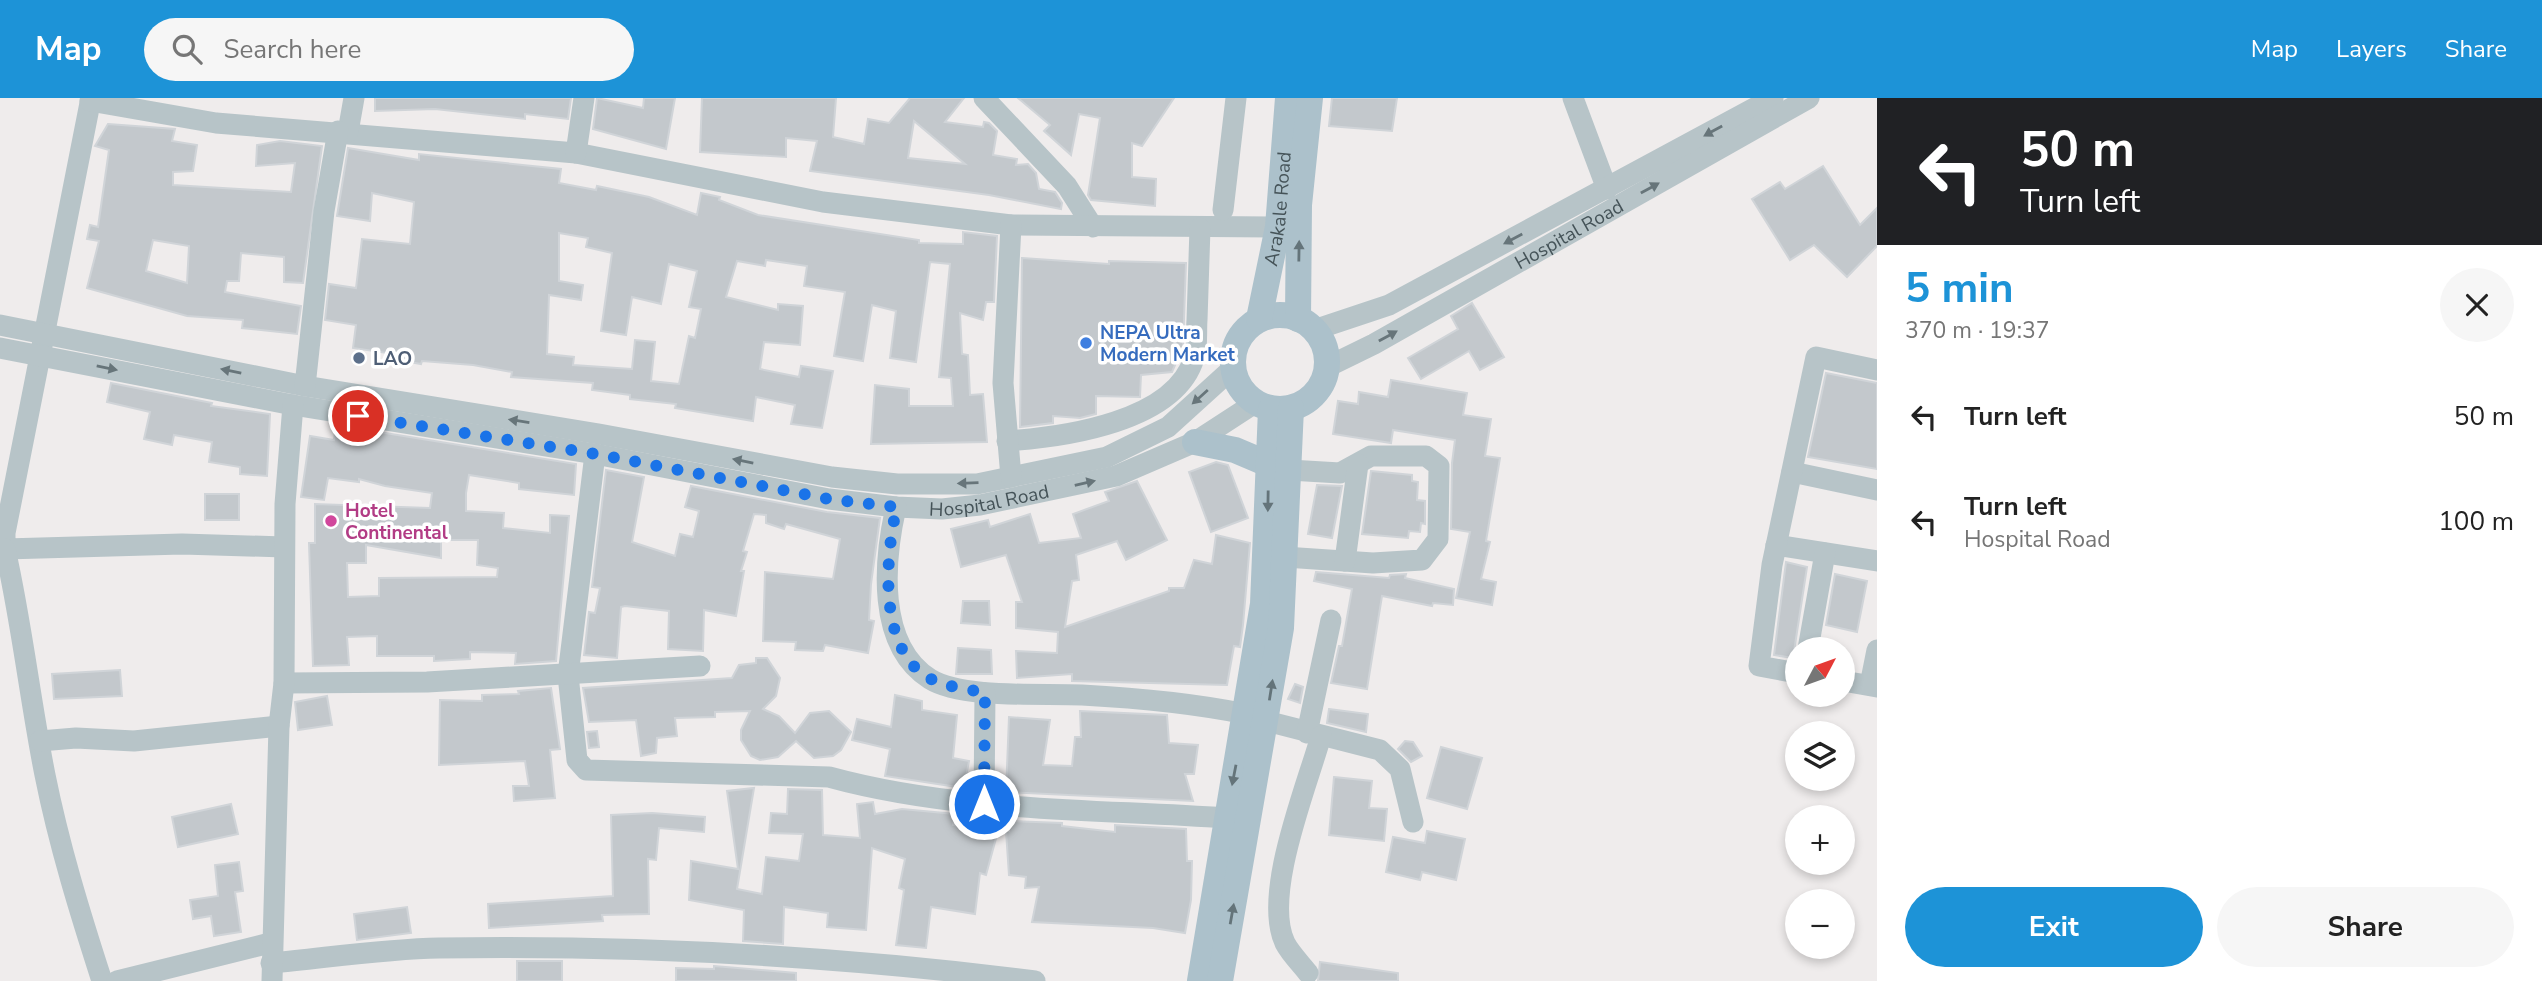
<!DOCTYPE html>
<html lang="en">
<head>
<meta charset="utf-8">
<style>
  :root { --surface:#fff; --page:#f6f6f6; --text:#222; --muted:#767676; --accent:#1d93d7 }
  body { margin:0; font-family:"Nunito Sans",sans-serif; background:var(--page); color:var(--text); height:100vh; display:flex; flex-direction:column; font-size:26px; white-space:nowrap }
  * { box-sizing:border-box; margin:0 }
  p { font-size:23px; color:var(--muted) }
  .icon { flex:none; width:38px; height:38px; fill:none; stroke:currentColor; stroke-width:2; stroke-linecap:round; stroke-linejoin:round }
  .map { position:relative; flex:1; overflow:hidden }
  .panel { display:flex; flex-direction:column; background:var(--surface); width:665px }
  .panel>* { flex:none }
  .top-card { background:#202124; color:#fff; overflow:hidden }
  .needle { width:46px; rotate:49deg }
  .controls { position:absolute; left:1785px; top:539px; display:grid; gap:14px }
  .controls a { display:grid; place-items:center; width:70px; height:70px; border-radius:50%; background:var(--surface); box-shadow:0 4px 10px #0003; font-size:35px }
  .pin { position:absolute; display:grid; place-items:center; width:60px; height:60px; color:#fff; margin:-30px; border:4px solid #fff; border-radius:50%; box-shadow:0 2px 7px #0007 }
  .me { position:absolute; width:77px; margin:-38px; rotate:0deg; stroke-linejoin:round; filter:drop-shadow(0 0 5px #0008) }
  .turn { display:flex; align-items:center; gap:24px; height:147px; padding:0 28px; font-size:32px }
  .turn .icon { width:91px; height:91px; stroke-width:2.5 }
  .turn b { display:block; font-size:49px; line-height:60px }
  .round { display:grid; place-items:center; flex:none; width:74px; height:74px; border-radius:37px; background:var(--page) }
  .head { display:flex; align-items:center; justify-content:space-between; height:119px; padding:0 28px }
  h1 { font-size:42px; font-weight:700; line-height:52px; color:var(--accent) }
  .action { display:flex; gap:14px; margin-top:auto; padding:14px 28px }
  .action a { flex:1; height:80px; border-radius:42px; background:var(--accent); color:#fff; font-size:28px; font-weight:700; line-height:80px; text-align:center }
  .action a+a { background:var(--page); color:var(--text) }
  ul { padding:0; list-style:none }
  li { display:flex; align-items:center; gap:21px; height:105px; padding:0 28px }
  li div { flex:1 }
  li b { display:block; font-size:26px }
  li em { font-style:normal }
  header { display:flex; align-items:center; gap:42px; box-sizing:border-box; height:98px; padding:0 35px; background:var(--accent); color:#fff }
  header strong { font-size:33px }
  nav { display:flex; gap:38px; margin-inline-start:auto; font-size:24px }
  .search { width:490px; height:63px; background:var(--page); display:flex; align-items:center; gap:18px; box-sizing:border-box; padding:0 24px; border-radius:38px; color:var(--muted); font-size:26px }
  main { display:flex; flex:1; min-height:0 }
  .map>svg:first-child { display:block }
</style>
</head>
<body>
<header>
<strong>Map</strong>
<div class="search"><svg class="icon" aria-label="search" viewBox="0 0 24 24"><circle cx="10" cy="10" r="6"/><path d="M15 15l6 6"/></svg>Search here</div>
<nav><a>Map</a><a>Layers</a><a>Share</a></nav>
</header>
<main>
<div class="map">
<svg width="1877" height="883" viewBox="0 0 1877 883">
  <rect width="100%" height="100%" fill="#efecec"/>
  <g fill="#c3c8cc" stroke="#d0d4d8" stroke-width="2" fill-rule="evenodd">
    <path d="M375,0H571L568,21L525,16V21L435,11L375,13Z"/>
    <path d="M597,0L643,10L644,0H675L666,51L593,31Z"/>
    <path d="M702,0H836L833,39L864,46L868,21L889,25L910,0H964L945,24L983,29L984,24L989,25L997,33L993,57L1017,61L1016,67L1028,66L1036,75L1039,91L1055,94L1062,105L1061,111L989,97L810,73L817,43L786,40V59L700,54ZM914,23L965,66L908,60Z"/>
    <path d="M1018,0H1174L1142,48L1132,45V79L1156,81L1155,108L1091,102L1088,97L1100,20L1079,16L1071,57L1044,33L1050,27Z"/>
    <path d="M1332,0H1397L1392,33L1329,28Z"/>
    <path d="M108,26L175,31L172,43L197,47L193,73L173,74V87L291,94L295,65L256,68L257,47L280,43L322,48L303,185L284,184V159L241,155L239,183H227L225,194L301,208L297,236L242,230L243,222L187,218L87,190L99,143L87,141L90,127L98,129L109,52L95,48ZM153,142L189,148L187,185L146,173Z"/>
    <path d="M348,50L419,62V56L561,71L559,85L596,92L597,88L649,99L697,117L701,95L720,99L719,102L758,117L919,142V145L963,146V134L997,138L994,204H986L983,222L960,215L962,256L968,257L970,297L983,296L987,344L871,346L875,287L909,291V308H953L951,280L939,279L950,166L930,164L916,264L890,260L896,213L872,207L863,263L834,258L845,194L804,188L807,168L766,162L765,168L737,163L726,199L778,212V206L803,208L800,247L764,244L760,271L799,279L801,268L833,273L822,330L791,326L795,307L756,299L753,323L675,310L676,306L630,301V297L592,292L593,285L511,279L512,274L473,267L422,263L421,266L393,261L394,256L353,250L356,227L325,222L329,186L356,190L362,141L410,146L414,104L372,95L370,123L337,118ZM559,135L588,140L586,149L612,155L601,233L626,237L632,199L661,206L669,166L697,173L689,209L701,211L695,240L689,238L679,286L651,283L655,244L635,242L632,271L573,267L574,259L547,256L549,197L581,202L583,187L559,183Z"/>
    <path d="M1823,68L1860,127L1877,110V148L1847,179L1814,147L1790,162L1752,101L1780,84L1785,91Z"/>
    <path d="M1022,160L1109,166V163L1186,165L1183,249L1172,274L1141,277L1140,299L1096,298V316L1080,320L1053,318V325L1020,329Z"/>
    <path d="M1472,205L1504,259L1480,272L1469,253L1421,281L1408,260L1458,231L1451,218Z"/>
    <path d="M1826,275L1877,285V371L1808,359Z"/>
    <path d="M1391,282L1467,295L1463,317L1491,321L1485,358L1500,360L1486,443L1490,444L1481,481L1496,484L1492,507L1456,500L1470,434L1451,431L1452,365L1455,342L1393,332L1391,345L1333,336L1338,303L1358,306L1359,294L1388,299Z"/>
    <path d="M111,285L212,305L211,308L270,316L267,378L240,376V369L209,364L212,344L174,337L172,347L144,341L150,314L107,304Z"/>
    <path d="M336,327L576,366L574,397L519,391V385L469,377L466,395V413L504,415L503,430L550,435V417L569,418L556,563L515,566L516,555L470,554V561L434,563V558H377V538L347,539L349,567L313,568L309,445H315V406L430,410L432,395L385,388L359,381V384L328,380L324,402L301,399L310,338L334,342ZM441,442H478L477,467L498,470L497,479L379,480V498L348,499L347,465H366V447L441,460Z"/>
    <path d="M1216,364L1228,367L1248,420L1211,434L1189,374Z"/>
    <path d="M606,372L644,379L632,444L675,458L680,436L693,439L699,413L685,409L691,388L827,414L880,420L871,486L869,522L874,523L868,555L825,547L823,553L795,552L796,544L763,543L765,474L833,481L840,441L786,426L784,431L766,425V417L754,416L743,453L747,454L741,473H744L736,518L704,512L703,553L668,551L669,513L625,508L621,509L617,560L584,557L589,514L595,515L600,490L592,489Z"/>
    <path d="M1371,373L1412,377V383L1418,384L1417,402L1425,403V426L1421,425L1420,434L1409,433L1408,440L1362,436Z"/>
    <path d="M1137,383L1167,442L1126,462L1117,443L1076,457L1079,482L1072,483L1065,529L1169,493V490H1184L1194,462L1212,466L1216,437L1250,445L1243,527L1240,549L1234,548L1227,587L1072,583V576L1017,580L1016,553L1057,555L1058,534L1016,530V504H1022L1006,457L961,469L951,431L988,422L990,429L1030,416L1039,445L1081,440L1073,416L1109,403L1105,394Z"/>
    <path d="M1317,387L1342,388L1332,440L1308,436Z"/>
    <rect x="205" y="396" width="34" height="26"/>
    <path d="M1786,464L1807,469L1793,560L1774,557Z"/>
    <path d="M1316,474L1389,480L1390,477L1406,476L1405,480L1454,491L1453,507L1433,505L1432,508L1382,498L1367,591L1331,585L1339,548H1342L1352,491L1314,483Z"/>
    <path d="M1835,476L1867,483L1857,534L1826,527Z"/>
    <path d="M963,503H989L990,527L961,525Z"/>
    <path d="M958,550L991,552L992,576H956Z"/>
    <path d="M756,560H767L780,580L776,598L763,611L779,618L795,635L810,615L829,613L851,634L841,652L833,658L814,660L796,643L778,659L760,662L751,658L741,642V632L750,613L715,614V619L675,620L677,638L657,640L656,655L641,658L636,622L589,624L583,590L732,580L739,567L756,565Z"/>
    <path d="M120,572L122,598L54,601L52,576Z"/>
    <path d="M1295,586L1303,589L1300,605L1288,601Z"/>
    <path d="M551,590L560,651L550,652L555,700L514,703L513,688H529L525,663L439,667L440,602L482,603V597L519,596L518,593Z"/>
    <path d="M895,597L922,603V612L957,617L953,660L969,663L964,690L885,678L890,651L852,642L857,621L891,629Z"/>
    <path d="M327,598L332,627L298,632L295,604Z"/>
    <path d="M1329,611L1368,616L1366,634L1327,625Z"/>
    <path d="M1080,613L1167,617L1169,645L1198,647L1194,676H1185L1193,703L1006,694L1009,619L1050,622L1043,667L1072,668L1075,639H1081Z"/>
    <path d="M597,633L599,649L589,650L587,634Z"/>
    <path d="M1405,643L1413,644L1422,658L1411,664L1398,651Z"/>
    <path d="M1441,649L1482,660L1467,711L1427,700Z"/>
    <path d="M1334,679L1372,683L1369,710L1387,711L1384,743L1329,737Z"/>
    <path d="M754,690L737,791L762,796L766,759L799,763L803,736L769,735L771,715L787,716L788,691L822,692L823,737L860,740L857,706L873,704L875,716L902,711L955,716L953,727L998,733L986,777L980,775L975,816L931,809L926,850L896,847L904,792L899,790L905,761L872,750L866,832L827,829L828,815L784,809L783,846L743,843L744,812L689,802L691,763L738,771L727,693Z"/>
    <path d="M231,706L238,736L178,749L172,719Z"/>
    <path d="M652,715L705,719L704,734L659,730L656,762L648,761L649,816L602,817L603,823L489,830L488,806L613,798L611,717Z"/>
    <path d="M1009,723L1062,725V728L1115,734V727L1186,731L1187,763H1192L1191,802L1185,835L1153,830L1032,824L1039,789L1025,790L1026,779L1009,777L1006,733H1009Z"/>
    <path d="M1427,733L1465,741L1456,782L1422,774L1420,782L1386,774L1393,739L1425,745Z"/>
    <path d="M239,764L243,793L235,794L241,834L214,838L211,818L193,821L190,802L218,798L215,767Z"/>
    <path d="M407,809L411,835L357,842L354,816Z"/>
    <rect x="517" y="863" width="45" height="20"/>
    <path d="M1320,864L1398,875V883H1318Z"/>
    <path d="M714,868L796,875V883H676V870L714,871Z"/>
  </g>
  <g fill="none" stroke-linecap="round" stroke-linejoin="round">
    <g stroke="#b7c4c8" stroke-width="21">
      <path d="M91,0L5,435V451L182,446L284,449"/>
      <path d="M984,0L1067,88L1093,129"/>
      <path d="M1573,0L1607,91"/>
      <path d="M90,3L216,25L576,55L823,104L1011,127L1278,129"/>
      <path d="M348,34L354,0"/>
      <path d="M576,55L584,0"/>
      <path d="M1223,112L1236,0"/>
      <path d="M0,227L305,288L599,336L832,379L897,386H977L1107,359L1168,329L1233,270"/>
      <path d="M1314,232L1389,207L1773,0"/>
      <path id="s1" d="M0,250L293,307L595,356L829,401L896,409L942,411L980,407L1116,378L1195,344L1255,305"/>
      <path id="s2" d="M1327,269L1374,246L1809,0"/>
      <path d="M305,288L324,113L338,33"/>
      <path d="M1007,343C1064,339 1175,324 1194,260C1198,249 1196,234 1197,222C1198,191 1199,161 1200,130"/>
      <path d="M595,356L568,577L577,662L586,672L829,679C957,714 1094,711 1225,720"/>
      <path d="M1792,374L1877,392"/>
      <path d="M1011,379L1003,285L1011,127"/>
      <path d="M896,409C884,462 876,547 930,581C962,601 1043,595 1082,597C1138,600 1192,605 1246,616"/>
      <path d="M1776,447L1877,463"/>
      <path d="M0,451H5C22,526 30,602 45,677C59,747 80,815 102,883"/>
      <path d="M1269,458L1373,465L1422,462L1438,441L1439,368L1426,358H1371L1340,375L1289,372"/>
      <path d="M1345,463L1358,366"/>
      <path d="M1808,551L1825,455"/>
      <path d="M1797,575L1759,568L1772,467L1816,259L1877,272"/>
      <path d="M1843,583L1877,589"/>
      <path d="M284,585L427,584L700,568"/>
      <path d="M1870,587L1877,552"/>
      <path d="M1266,623L1380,652L1400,671L1413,724"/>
      <path d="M1307,635L1331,522"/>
      <path d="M40,643L76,640L134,643L279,628"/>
      <path d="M984,706L985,595"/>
      <path d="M271,865C326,860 383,851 439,850C638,847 838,858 1035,883"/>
      <path d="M1308,875C1301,866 1290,855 1285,845C1262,797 1307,688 1321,638"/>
      <path d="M117,883L270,845"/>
      <path d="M272,883L279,628L284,585L285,406L293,307"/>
    </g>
    <g stroke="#acc1cb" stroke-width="26">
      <circle cx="1280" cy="264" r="47"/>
      <path id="s3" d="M1259,221L1278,129L1288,0"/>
      <path d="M1298,221L1299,107L1310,0"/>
      <path d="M1195,344L1235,352L1268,366"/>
      <path d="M1200,883L1263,506L1271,311"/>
      <path d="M1220,883L1281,530L1291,310"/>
    </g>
  </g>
  <defs><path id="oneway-solid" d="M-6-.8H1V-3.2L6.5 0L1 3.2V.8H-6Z" transform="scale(1.75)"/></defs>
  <g fill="#67757a">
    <use href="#oneway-solid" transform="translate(1713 33) rotate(151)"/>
    <use href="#oneway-solid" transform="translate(1650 90) rotate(-29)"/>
    <use href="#oneway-solid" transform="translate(1513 141) rotate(152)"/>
    <use href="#oneway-solid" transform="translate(1388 238) rotate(-29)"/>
    <use href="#oneway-solid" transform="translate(107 270) rotate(11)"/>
    <use href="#oneway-solid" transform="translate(231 273) rotate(-168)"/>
    <use href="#oneway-solid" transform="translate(1200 299) rotate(138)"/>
    <use href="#oneway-solid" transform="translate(519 323) rotate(-171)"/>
    <use href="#oneway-solid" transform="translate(743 363) rotate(-169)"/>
    <use href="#oneway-solid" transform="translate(968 385) rotate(178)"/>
    <use href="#oneway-solid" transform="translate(1085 385) rotate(-13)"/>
  </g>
  <g fill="#64747a">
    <use href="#oneway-solid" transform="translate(1299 153) rotate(-89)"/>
    <use href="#oneway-solid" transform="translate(1268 403) rotate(91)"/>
    <use href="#oneway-solid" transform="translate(1271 592) rotate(-81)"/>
    <use href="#oneway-solid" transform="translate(1234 677) rotate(101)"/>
    <use href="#oneway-solid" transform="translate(1232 816) rotate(-80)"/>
  </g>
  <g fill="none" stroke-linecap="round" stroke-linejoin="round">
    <path stroke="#1a73e8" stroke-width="12" stroke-dasharray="0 21.6" d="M358,318L596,356L829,401L897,409C885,457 877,557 933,582C948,589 968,591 985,595L984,706"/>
  </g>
  <circle fill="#3f7fe0" stroke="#fff" stroke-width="2.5" cx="1086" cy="245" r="7"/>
  <circle fill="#5c6f8a" stroke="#fff" stroke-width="2.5" cx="359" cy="260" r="7"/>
  <circle fill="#d1479c" stroke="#fff" stroke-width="2.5" cx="331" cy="423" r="7"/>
  <g text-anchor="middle" stroke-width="7" stroke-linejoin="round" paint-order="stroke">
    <g font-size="19" fill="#455358" stroke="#fff">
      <text dy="7" stroke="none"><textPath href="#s3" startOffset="112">Arakale Road</textPath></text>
      <text dy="7" stroke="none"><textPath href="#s2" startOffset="276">Hospital Road</textPath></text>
      <text dy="7" stroke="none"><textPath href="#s1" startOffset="1004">Hospital Road</textPath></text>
    </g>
    <g font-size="19" font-weight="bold" fill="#366cbe" stroke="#fff" text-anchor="start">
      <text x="1100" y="241">NEPA Ultra<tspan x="1100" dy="22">Modern Market</tspan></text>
    </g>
    <g font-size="19" font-weight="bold" fill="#4e5e75" stroke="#fff" text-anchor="start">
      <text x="373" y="267">LAO</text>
    </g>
    <g font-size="19" font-weight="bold" fill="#b23c85" stroke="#fff" text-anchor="start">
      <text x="345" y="419">Hotel<tspan x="345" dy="22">Continental</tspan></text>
    </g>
  </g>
</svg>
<div class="controls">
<a><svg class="needle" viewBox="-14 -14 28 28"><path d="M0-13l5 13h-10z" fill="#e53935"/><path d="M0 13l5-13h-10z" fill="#767676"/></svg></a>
<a><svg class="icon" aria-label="layers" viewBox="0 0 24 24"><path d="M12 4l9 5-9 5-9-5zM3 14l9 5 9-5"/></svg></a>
<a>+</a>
<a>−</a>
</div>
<div class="pin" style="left:358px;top:318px;background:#d93025"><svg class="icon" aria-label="arrive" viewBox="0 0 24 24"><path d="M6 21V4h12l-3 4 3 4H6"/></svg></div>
<svg class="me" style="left:984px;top:706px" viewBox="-20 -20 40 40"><circle r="17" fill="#1a73e8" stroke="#fff" stroke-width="3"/><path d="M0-11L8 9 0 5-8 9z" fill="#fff"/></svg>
</div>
<section class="panel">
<div class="top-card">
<div class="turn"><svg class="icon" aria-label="left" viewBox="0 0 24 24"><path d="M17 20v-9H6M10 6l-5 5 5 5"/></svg><div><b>50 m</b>Turn left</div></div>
</div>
<div class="head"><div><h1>5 min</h1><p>370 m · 19:37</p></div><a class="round"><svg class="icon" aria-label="close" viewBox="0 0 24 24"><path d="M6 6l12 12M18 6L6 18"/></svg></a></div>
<ul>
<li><svg class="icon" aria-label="left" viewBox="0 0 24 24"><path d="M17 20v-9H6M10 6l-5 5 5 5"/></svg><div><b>Turn left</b></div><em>50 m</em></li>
<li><svg class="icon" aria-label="left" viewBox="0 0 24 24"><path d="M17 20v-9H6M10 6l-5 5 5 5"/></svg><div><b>Turn left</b><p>Hospital Road</p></div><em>100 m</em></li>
</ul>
<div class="action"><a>Exit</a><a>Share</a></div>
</section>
</main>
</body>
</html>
